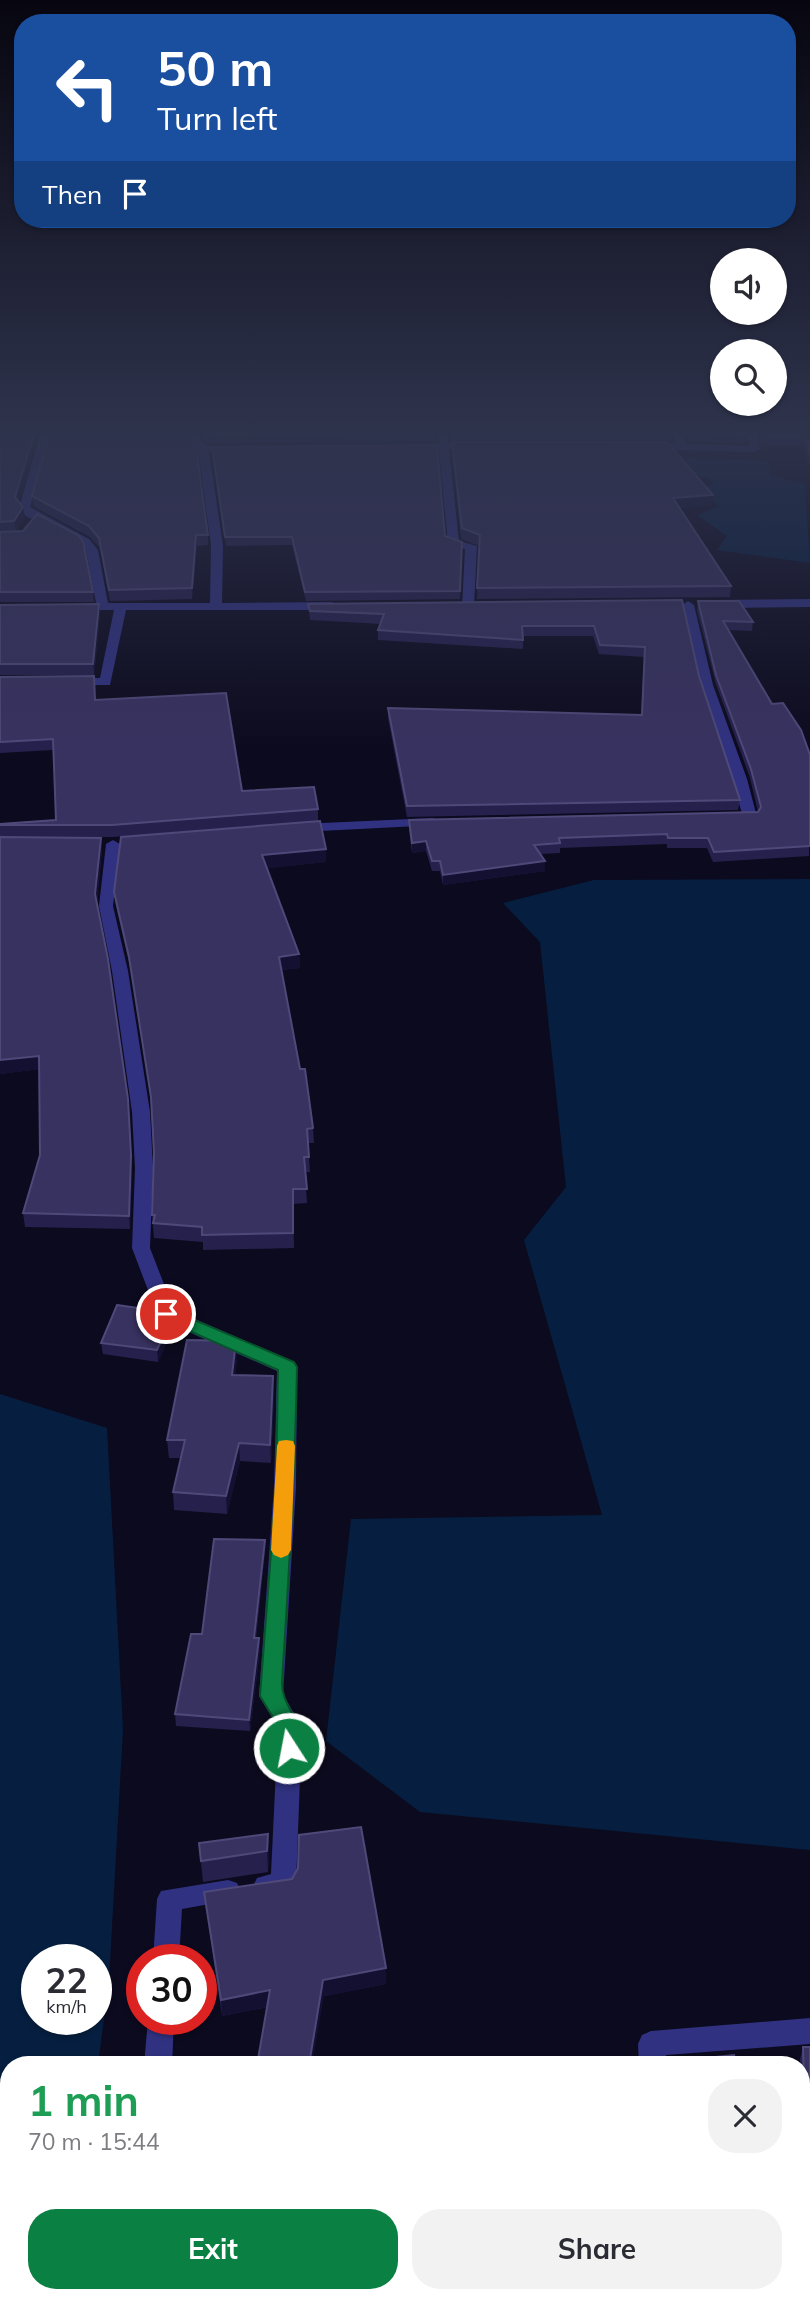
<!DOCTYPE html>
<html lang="en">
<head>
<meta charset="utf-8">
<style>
  :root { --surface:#fff; --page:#f2f2f3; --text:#2b2b33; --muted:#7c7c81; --accent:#0b8043 }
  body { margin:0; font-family:Mulish,sans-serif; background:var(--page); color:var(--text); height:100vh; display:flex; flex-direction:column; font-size:26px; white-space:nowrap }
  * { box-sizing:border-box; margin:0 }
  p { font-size:23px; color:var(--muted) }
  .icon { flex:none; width:38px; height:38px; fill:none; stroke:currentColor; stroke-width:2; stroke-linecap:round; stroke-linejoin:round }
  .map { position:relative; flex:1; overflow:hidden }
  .details { position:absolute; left:0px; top:2056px; width:810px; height:247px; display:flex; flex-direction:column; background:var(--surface); border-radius:28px 28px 0 0; box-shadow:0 2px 5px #0004 }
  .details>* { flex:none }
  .guide { position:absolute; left:14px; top:14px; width:782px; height:214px; border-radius:28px; box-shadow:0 2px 5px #0004; background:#1a4fa0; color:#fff; overflow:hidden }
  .controls { position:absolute; left:710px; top:248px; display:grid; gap:14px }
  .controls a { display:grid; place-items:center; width:77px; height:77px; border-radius:50%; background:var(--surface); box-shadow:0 2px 5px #0004; font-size:35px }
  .speed { position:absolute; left:21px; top:1944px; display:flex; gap:14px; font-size:35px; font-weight:700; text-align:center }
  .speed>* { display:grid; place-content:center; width:91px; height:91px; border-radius:50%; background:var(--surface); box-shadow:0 2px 5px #0004; line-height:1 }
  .speed small { font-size:18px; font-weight:400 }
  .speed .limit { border:10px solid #d22; background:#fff; color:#111 }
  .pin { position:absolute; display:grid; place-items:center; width:60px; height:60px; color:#fff; margin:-30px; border:4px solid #fff; border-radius:50%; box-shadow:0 2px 7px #0007 }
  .me { position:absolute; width:77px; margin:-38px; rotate:349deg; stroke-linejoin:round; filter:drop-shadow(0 0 5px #0008) }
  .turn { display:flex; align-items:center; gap:24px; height:147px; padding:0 28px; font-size:32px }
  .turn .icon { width:91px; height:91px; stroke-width:2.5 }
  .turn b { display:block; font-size:49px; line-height:60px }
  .then { display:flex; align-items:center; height:66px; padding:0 28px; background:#0003; gap:14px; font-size:26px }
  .round { display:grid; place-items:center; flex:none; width:74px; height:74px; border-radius:28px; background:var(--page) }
  .overview { display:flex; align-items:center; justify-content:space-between; height:119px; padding:0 28px }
  h1 { font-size:42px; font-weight:700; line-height:52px; color:#1e9e55 }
  .cta { display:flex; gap:14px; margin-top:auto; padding:14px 28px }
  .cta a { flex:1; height:80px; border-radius:28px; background:var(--accent); color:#fff; font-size:28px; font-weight:700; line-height:80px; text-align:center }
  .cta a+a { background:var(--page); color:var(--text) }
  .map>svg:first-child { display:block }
</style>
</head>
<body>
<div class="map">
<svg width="810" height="2302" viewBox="0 0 810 2302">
  <rect width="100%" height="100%" fill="#0c0a1e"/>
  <g fill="#061f40" fill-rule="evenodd">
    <path d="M687,458L768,461L771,476L805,484L810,563L717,550L727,536L697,515L718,506L700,488L714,484L708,478L681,474Z"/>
    <path d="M810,879V1850L420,1812L326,1741L351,1519L602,1515L524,1240L566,1187L540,942L503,903L594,880Z"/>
    <path d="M0,1394L107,1428L123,1729L109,1980L98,2065H9V2260L0,2261ZM37,1960H96V2020H37Z"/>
    <path d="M278,2294H643L644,2302H281Z"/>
  </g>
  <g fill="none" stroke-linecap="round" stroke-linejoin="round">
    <g fill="#303281" fill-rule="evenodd">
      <path d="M42,428H52L30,507L89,539L98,550L108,603H210L211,545L198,449L183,428H193L206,446H235L240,449L235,452H209L223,545L222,603L332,602L338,606L332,610H126L110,685H67V679L71,678H100L114,610H73V604L96,603L86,550L81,543L26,516L19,508Z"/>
      <path d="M437,428H447L449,443H476L481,446L476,449H449L459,541L477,546L474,606L468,610L462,606L465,549L448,544L439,450H413L408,447L413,444H439Z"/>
      <path d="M673,428H683L686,444L749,446L746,428H756L760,449L755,452L648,449L643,446L648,443L675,444Z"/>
      <path d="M810,599V607L717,608L711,604L717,600Z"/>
      <path d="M688,601L694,605L713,685L747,779L757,817L755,820L731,821L724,817L731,813H742L701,685L682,605Z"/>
      <path d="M433,818L440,822L438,825L300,832L293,828L300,824Z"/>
      <path d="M113,840L120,844L113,906L128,971L150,1112L153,1168L150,1248L174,1310L294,1362L297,1367L296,1487L283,1695L302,1726L296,1884L292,1892C280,1896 269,1898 257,1894L253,1886L257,1878L271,1874L278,1727L259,1696L274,1487L277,1371L159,1319L132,1248L135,1168L132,1112L112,971L99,906L106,844Z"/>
      <path d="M228,1880L237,1883L241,1891L237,1899L182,1909L179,1960H153L157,1899L161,1891Z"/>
      <path d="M810,2018V2044L666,2055L667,2065H639L638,2044L642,2035L651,2031Z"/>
      <path d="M148,2020H174L172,2065H144Z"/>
      <path d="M115,2294H145L144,2302H114Z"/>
      <rect x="654" y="2294" width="30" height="8"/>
    </g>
  </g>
  <g fill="#26204d">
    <path d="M0,428H40L18,501L25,517L16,531L0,532Z"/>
    <path d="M196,428H436V441L207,443Z"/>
    <path d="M449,428H672L673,431L672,440L451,441Z"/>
    <path d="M684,428H746V443L688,441Z"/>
    <path d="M757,428H810V467L803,446L762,445Z"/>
    <path d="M452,442L712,505L680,508L731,586L730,597L477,599L479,546L461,539L452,453Z"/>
    <path d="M212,447L462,542L460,599L306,601L292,545L226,546Z"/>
    <path d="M32,496L208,535V545L197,546L192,599L110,601L100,548L90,537L33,506Z"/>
    <path d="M0,532L93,592L94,602H0Z"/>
    <path d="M682,600L699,676L740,800L738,810L407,817L388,718V708L641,715L644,657L599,654L593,636H523V649L378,640V630L381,624L310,620L308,604Z"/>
    <path d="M698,601L753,622L752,631L728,630L772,704L810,755L809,856L713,862L707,848H667V844L560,848V853L541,854L545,861V871L443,885L440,871H432L426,851L412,853L409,830V820L758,812L750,778L716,684L697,610Z"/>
    <path d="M99,604L100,615L94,675H0V605Z"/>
    <path d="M0,677L95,700L242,791L318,809V821L113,837H0V824L56,820L53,750L0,753Z"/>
    <path d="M121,837L326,862L267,868L299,954L300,968L281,970L300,1069L313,1128L314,1143H308L310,1172H305L307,1203L293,1204L294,1248L203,1250V1242L154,1238L152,1215L154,1153L152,1106L131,971L116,906L114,892Z"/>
    <path d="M101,838L102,851L97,902L129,1112L132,1168L130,1229L25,1227L23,1213L40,1155L39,1069L0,1074Z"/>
    <path d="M172,1317L173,1328L158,1362L103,1354L101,1343Z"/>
    <path d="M237,1358L235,1375L274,1394L271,1463L240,1461L227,1514L174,1510L173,1492L181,1458H169L167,1440Z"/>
    <path d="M265,1540V1551L256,1638H259L260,1650L250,1731L176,1726L175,1714Z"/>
    <path d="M268,1834L269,1855L268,1872L203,1882L199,1843Z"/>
    <path d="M204,1892L386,1984L222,2016Z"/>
    <path d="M803,2047H810V2096H802L800,2059Z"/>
    <path d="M699,2294H802L810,2302H700Z"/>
  </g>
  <g fill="#141032">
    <path d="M36,428H40L16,507L15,497Z"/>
    <path d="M713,495L712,505L672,509L673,498Z"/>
    <path d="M23,507L25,517L16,531L14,521Z"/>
    <path d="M196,535L197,546L192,599V588Z"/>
    <path d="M99,604L100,615L94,675L93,664Z"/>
    <path d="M101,838L102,851L96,907L95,894Z"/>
    <path d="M426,841V851L412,853V843Z"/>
    <path d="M326,849V862L263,869L262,855Z"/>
    <path d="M545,861V871L443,885V875Z"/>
    <path d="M299,954L300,968L279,970V957Z"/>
    <path d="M39,1056L41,1069L0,1074V1060Z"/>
    <path d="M128,1099L132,1168L130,1229L129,1216Z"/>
    <path d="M172,1317L173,1328L158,1362L157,1350Z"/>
    <path d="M236,1341L237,1358L234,1393L232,1375Z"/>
    <path d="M273,1376L274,1394L271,1463L270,1445Z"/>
    <path d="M239,1443L240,1461L227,1514L226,1496Z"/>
    <path d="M265,1540V1551L254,1649V1638Z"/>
    <path d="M259,1638L260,1650L250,1731L249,1720Z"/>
    <path d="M268,1834L269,1855L268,1872L267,1851Z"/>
    <path d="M386,1968V1984L324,1996L312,2065H309L323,1980Z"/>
    <path d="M270,1990L272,2006L222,2016L221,2000Z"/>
  </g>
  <g fill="#383260" stroke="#4e4979" stroke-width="2">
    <path d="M0,428H36L15,497L23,507L14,521L0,522Z"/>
    <path d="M51,428H186L195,440L208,535H196L192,588L109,590L99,538L89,526L32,496Z"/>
    <path d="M203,428H436V432L207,434Z"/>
    <path d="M451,428H672L673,431L451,432Z"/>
    <path d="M688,428H746L747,434L689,432Z"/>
    <path d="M761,428H810V454L804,436H763Z"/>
    <path d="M452,442H667L713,495L673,498L731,586L477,588L480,535L462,528Z"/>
    <path d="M437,445L445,536L462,542L460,591L305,592L292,537H225L212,447Z"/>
    <path d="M37,514L78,535L83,541L93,592H0V532L23,531Z"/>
    <path d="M682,600L699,676L740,800L407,806L388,708L642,715L645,647L600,645L594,626H522L523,640L378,630L384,614L310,611L308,604Z"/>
    <path d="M698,601H739L753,622L723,621L772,704L783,703L801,730L810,755V846L714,852L708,838H668L667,834L559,838L560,843L534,845L545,861L443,875L440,861H432L426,841L412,843L409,820L758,812L761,807L751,769L716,675Z"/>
    <path d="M99,604L93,664H0V605Z"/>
    <path d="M94,676L95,700L226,693L242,791L314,787L318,809L112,825H0V824L56,820L53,739L0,742V677Z"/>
    <path d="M320,821L326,849L262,855L299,954L279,957L300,1069H305L313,1128L307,1129L309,1157H304L307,1189H293V1233L202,1235V1227L153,1223L155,1215H152L154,1153L151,1097L129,957L114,892L121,837Z"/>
    <path d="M0,837L101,838L95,894L108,959L128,1099L131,1155L129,1216L23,1213L40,1155L39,1056L0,1060Z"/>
    <path d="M117,1305L159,1311L172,1317L157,1350L101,1343Z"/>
    <path d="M187,1340L236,1341L232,1375L273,1376L270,1445L239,1443L226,1496L173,1492L185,1440H167Z"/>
    <path d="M214,1539L265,1540L254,1638H259L249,1720L175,1714L191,1634H202Z"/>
    <path d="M361,1827L386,1968L323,1980L309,2065H257L270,1990L221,2000L204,1892L292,1879L298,1868L299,1835Z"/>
    <path d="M268,1834L267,1851L201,1861L199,1843Z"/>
    <path d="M803,2047H810V2085H804Z"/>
    <path d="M734,2055L736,2065H666L665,2062Z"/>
    <path d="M810,2255V2302H706L705,2294H802V2256Z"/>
    <path d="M169,2294H261V2296H277V2302H169Z"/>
  </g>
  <linearGradient id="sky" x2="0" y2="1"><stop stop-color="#070610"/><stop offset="0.57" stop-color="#2e334c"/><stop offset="1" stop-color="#2e334c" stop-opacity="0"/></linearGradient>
  <rect width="810" height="750" fill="url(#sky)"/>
  <path fill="#0b8043" stroke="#07532c" stroke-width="2" d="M166,1308L294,1362L297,1367C295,1472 289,1576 282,1681C280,1708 311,1725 297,1754L289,1757L282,1754L278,1748L279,1727L260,1696L276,1487L278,1370L160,1318L157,1314L160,1310Z"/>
  <path fill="#f59e0b" d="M286,1440L293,1441L295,1446L291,1550L288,1555L281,1558L274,1555L271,1550L277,1446L279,1441Z"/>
</svg>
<div class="controls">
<a><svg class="icon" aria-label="sound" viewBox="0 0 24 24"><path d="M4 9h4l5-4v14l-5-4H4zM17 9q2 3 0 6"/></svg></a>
<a><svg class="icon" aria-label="search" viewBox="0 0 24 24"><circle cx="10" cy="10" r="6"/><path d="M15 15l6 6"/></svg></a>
</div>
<div class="speed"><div>22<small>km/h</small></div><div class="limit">30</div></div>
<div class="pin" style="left:166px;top:1314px;background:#d93025"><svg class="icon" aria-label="arrive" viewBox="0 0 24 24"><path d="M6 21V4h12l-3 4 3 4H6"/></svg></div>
<svg class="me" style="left:289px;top:1748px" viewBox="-20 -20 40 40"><circle r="17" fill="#0b8043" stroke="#fff" stroke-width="3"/><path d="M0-11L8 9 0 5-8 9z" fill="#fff"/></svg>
<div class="guide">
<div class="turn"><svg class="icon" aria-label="left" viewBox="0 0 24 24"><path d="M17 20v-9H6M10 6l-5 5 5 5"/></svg><div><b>50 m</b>Turn left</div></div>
<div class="then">Then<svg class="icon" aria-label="arrive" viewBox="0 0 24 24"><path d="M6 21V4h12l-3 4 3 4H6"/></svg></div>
</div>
<section class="details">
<div class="overview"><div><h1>1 min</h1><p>70 m · 15:44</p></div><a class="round"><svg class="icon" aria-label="close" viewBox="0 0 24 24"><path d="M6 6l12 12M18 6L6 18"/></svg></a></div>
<div class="cta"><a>Exit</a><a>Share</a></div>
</section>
</div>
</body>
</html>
